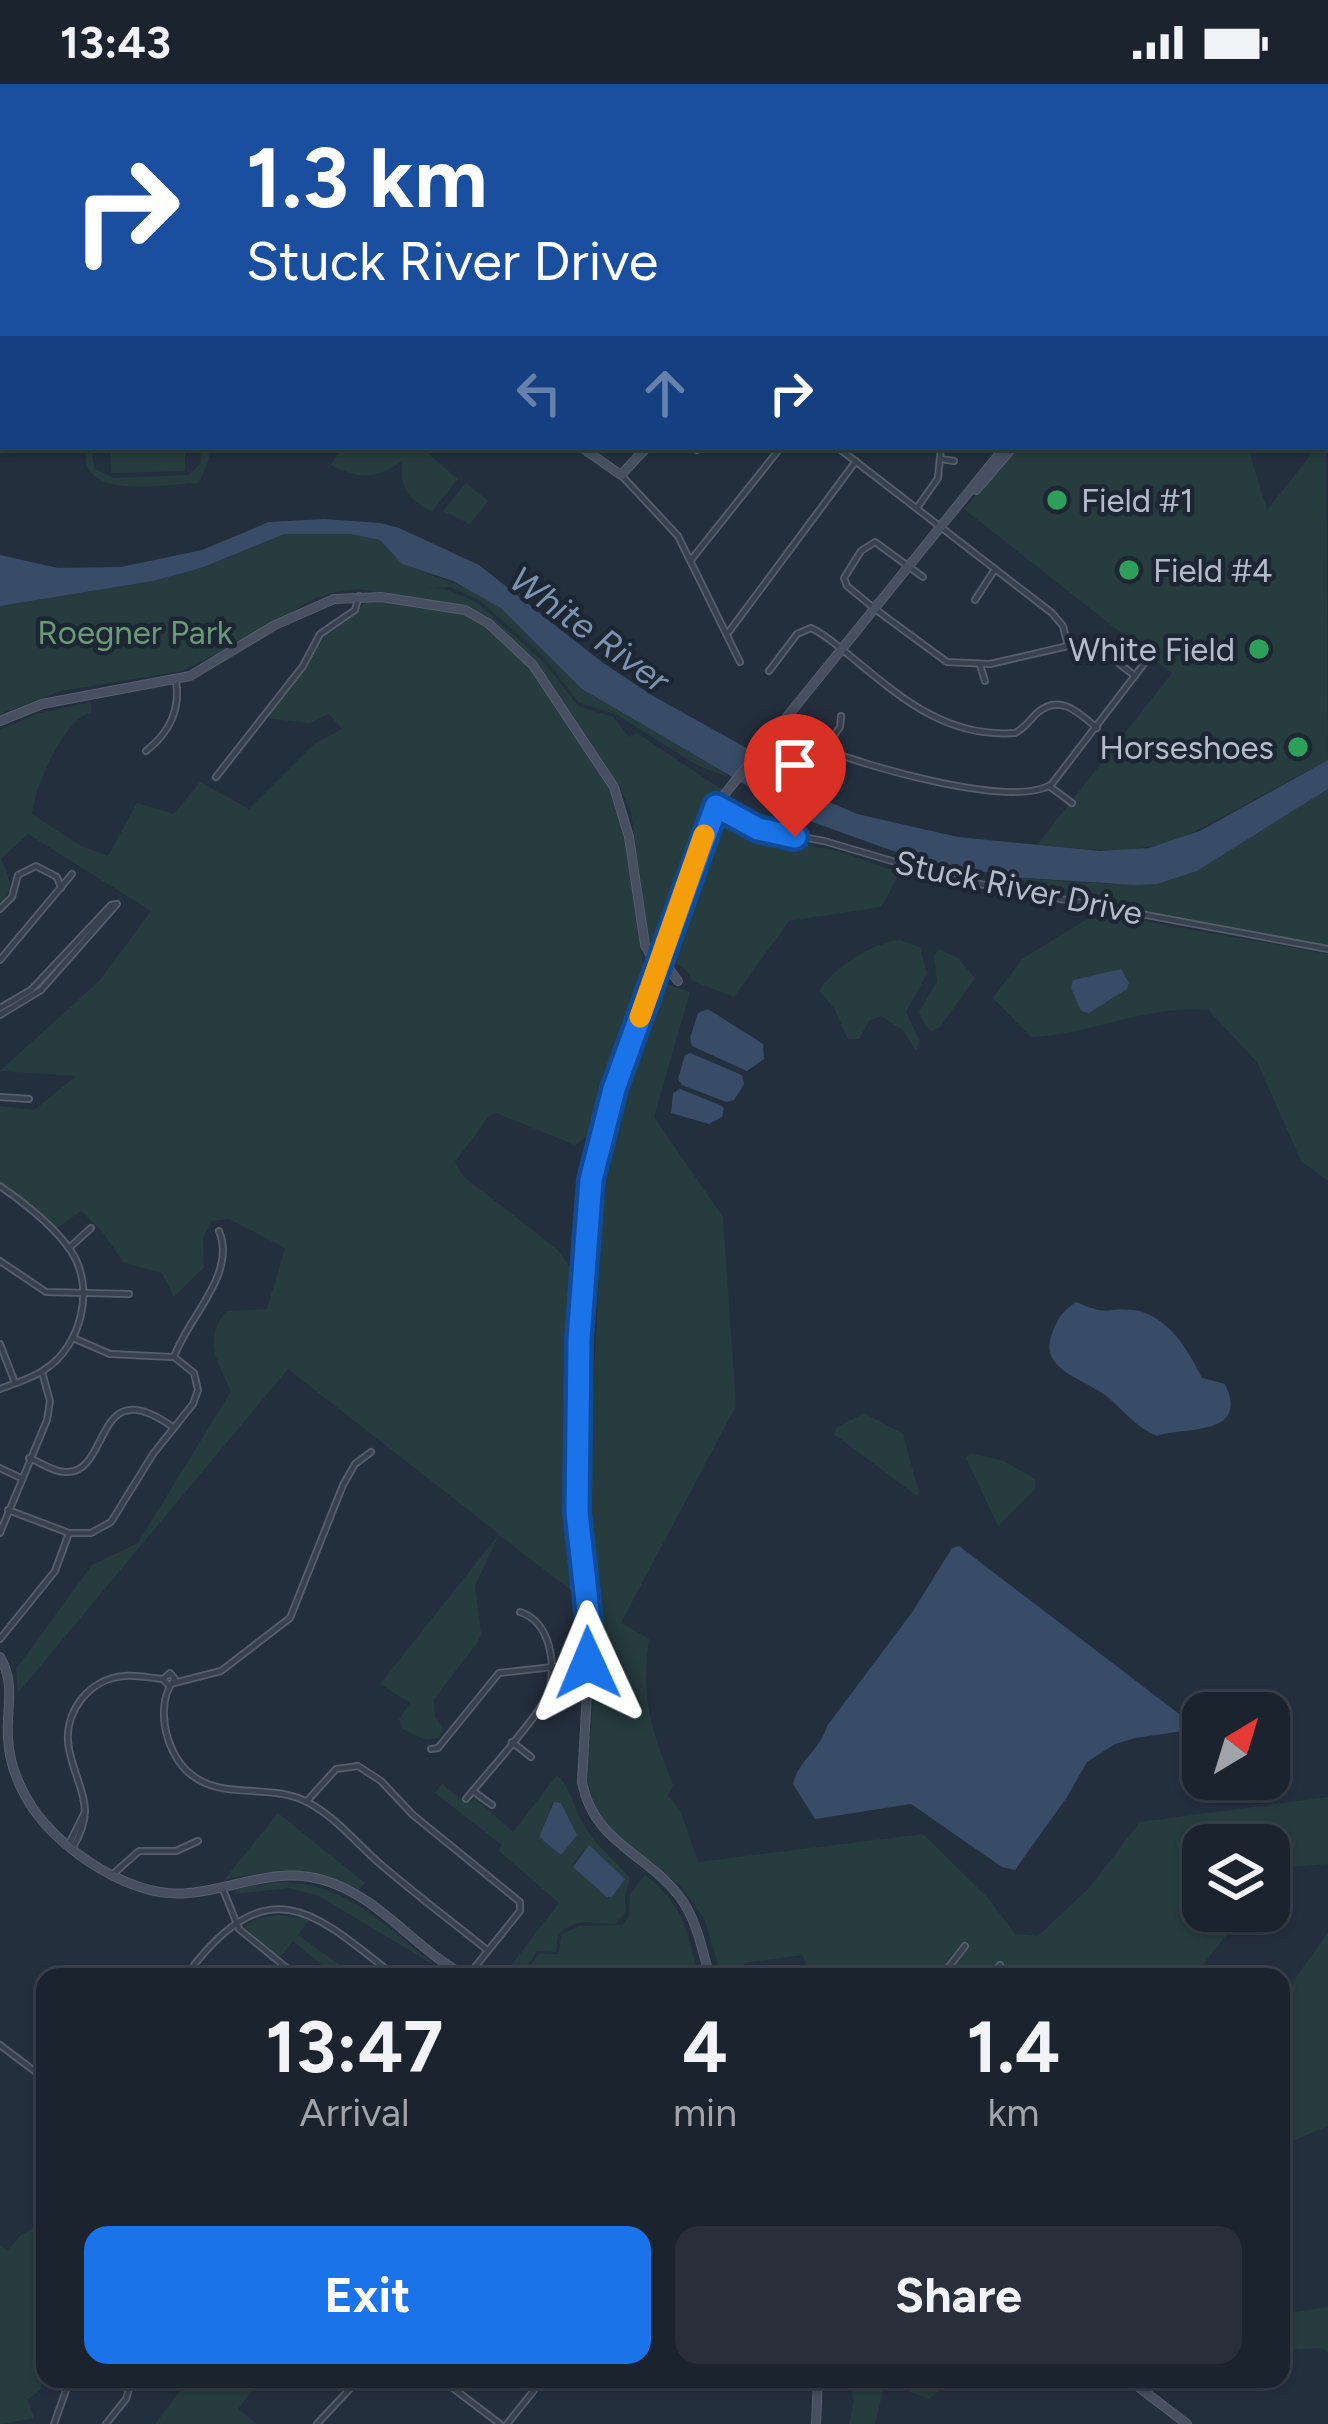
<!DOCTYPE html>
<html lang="en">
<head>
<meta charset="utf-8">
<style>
  :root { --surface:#1b232e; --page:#282f3a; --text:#f1f3f6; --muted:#a0a4aa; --line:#39404a; --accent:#1a73e8 }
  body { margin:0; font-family:Figtree,sans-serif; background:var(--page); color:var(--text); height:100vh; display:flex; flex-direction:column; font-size:45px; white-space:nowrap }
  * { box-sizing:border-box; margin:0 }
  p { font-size:39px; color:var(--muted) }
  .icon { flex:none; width:66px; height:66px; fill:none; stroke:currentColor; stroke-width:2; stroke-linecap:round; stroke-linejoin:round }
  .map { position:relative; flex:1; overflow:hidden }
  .side { position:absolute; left:36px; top:1884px; width:1254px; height:420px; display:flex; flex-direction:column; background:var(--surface); border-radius:24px; box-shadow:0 3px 9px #0004,0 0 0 3px var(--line) }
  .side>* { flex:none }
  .top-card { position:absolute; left:0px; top:0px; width:1329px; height:366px; box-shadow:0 3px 9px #0004,0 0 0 3px var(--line); background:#1a4fa0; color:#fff; overflow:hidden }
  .needle { width:78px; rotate:38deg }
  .buttons { position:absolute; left:1182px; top:1608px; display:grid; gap:24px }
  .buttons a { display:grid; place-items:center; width:108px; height:108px; border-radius:24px; background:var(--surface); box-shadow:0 3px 9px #0004,0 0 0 3px var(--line); font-size:60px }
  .pin { position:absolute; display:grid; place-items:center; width:102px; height:102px; color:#fff; margin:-123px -51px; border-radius:50% 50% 50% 0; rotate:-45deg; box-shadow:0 0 12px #0007 }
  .pin .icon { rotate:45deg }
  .me { position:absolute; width:132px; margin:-66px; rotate:359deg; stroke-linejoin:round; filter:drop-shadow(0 0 9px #0008) }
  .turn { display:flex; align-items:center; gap:42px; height:252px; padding:0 48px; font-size:54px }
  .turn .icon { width:156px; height:156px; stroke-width:2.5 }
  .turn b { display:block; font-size:84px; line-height:102px }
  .lanes { display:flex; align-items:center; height:114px; padding:0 48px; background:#0003; justify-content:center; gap:60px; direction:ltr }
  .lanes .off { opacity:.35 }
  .eta { display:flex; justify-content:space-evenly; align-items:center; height:204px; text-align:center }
  .eta b { font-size:72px; font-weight:700; line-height:84px }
  .action { display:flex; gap:24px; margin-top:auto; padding:24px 48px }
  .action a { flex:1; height:138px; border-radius:24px; background:var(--accent); color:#fff; font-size:48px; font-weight:700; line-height:138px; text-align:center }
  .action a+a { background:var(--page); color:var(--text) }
  .status { display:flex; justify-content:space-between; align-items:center; height:84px; padding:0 60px; background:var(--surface); direction:ltr }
  .status svg { height:33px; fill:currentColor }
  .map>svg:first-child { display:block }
</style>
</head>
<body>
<div class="status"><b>13:43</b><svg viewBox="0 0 49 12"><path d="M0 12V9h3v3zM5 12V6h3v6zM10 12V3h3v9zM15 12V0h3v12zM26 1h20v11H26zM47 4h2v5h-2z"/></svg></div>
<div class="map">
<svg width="1328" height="2340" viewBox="0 0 1328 2340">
  <rect width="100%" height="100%" fill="#242f3e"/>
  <g fill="#263c3f" fill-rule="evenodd">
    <path d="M1326,355L1328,676L1177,757L1125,767L1036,762L1172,589L964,425L1017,363H1248L1267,426L1317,363H1326Z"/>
    <path d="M87,363H94L92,373L95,385L113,394L189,391L201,379L200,363H208L209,375L199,399C166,400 74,418 87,363Z"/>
    <path d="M110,363H185V387L111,389Z"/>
    <path d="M342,363H420L458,395L432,427C408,416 398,402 403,376C378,395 359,396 331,381Z"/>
    <path d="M466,399L488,417L470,440L443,427Z"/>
    <path d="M284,450H351L380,456L402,480L477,508L501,524L582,605L728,691L726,693L695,680L617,631L578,618L543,572L479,516L450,503L427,504L445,505L476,518L543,577L578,622L613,633L629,653L637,649L724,707L699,751L661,861L654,863L649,854L631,729L619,701L538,579L485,531L463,521L359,505L339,507L315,514L231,563L182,587L61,607L0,630V522L153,497L204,483Z"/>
    <path d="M367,516L466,530L497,551L530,583L614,711L623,749L645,895L588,1052L575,1061L496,1029L489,1032L455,1078L463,1092L558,1166L569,1182L572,1507L499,1451L475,1502L481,1549L478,1558L434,1615L435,1633L444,1645L438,1654L426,1656L403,1645L399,1635L410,1619L380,1600L499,1450L288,1285L18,1609L16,1585L92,1481L138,1459L231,1307C217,1277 202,1255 227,1227L267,1225L285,1164L229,1135L212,1137L203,1154L204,1183L174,1213L162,1189L124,1179L101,1146L81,1127L57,1144L0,1097V1022L34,1026L76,992L0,987L100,896L151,827L28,750L1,775C8,791 17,805 0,818V646L36,630L91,618V628C63,637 35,702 32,730L81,762L108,772L137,719L174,730L200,698L249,725L314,660L342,645L329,630L309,639L271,635L268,631L308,582L324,552L351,534Z"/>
    <path d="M785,644L828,670L821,691L765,667Z"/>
    <path d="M1328,705V862L1002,804L1011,793C1074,797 1136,808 1197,787Z"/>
    <path d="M713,736L766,753L838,767L900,789L881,823L789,837L734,913L693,897L684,884L673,878L679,839Z"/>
    <path d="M1097,829L1328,870V1097L1301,1077L1257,978L1208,926C1148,920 1091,951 1031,953L993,914L1022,875ZM1121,885L1129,900L1127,905L1089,929L1077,918L1078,892L1084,895Z"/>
    <path d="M900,856L920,863L927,890L906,928L920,957L916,967L904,947L881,932L869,937L859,955H848L834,924L819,907C834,883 872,859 900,856Z"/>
    <path d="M939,865L959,875L975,894L940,943L932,947L926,943L919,928L937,898L934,872Z"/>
    <path d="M661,898L690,908L654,1033L723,1133L736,1322L621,1539L649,1555C640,1617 652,1644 673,1701L668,1712L681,1728L698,1778L923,1750L988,1814L1015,1850L1038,1852L1088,1805L1140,1738L1328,1713V1780L1280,1784L1269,1798V1761H1203V1827H1246L1193,1893H811L802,1871L744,1879L746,1893H722L704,1834L681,1802L613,1750L596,1730L588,1696L596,1562L595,1511L586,1454L602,1128L621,1015Z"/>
    <path d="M864,1329L903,1350L919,1409L917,1412L834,1350L836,1344Z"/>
    <path d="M970,1369L1004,1377L1035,1395V1405L998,1442L966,1374Z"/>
    <path d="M557,1691C572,1704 574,1727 585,1743C597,1763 617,1778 630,1794L625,1812L626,1828L615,1840C593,1839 575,1833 558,1851L556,1868L537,1867L525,1886L502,1893L559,1819L498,1766L502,1761L435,1709L442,1700L467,1720L475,1714L513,1748ZM553,1718L561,1719L576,1749L561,1771L539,1753ZM588,1761L624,1794L609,1814L572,1781Z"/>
    <path d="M278,1729L365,1799L359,1806C313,1784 273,1783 224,1796Z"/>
    <path d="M645,1791C685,1822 687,1847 699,1893H520L539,1870H559L561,1851L579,1842L623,1841L629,1832L630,1810Z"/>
    <path d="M279,1798C359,1799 392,1855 454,1893L319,1812L290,1804L234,1810L237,1805Z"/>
    <path d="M279,1831L309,1836L298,1851L351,1889L348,1893H336L293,1857L280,1873L244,1843L259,1834Z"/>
    <path d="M1328,1849V2042L1281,2062V1914Z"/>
    <path d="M45,2138V2286L40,2306L28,2315L34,2334L0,2340V2161L7,2167L21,2151Z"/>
    <path d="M1328,2223V2269L1322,2264L1281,2266V2230Z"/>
    <path d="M189,2295H262L238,2325L257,2340H155Z"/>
    <path d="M847,2295H932L941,2305L929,2315L885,2298L875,2340H849L854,2317Z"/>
  </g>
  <g fill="#394c67">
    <path d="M325,435L380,439L399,444L479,481L603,579L653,612L770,677L829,718L857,730L958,753L1100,767L1149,764L1200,747L1328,676V705L1197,787L1157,800L1135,801L1011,793L910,773L804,735L582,605L501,524L453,497L402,480L380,456L351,450H284L204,483L153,497L0,522V471L58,484L121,483L202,466L269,438Z"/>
    <path d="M1121,885L1129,899L1127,905L1089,929L1081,927L1071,904L1073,896Z"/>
    <path d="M708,925L763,960L764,975L747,987L692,962L690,954L698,929Z"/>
    <path d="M690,969L742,991L744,1000L734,1016L726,1018L682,1001L678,995L685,971Z"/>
    <path d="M680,1005L720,1021L724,1024L722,1033L709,1040L671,1029L673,1009Z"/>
    <path d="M1076,1218C1110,1233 1103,1223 1133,1226C1167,1230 1188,1266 1202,1294L1225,1300C1250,1353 1186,1342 1157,1352C1136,1344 1122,1324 1105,1311C1083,1294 1036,1285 1053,1247C1058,1234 1065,1225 1076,1218Z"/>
    <path d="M959,1462L1191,1639L1190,1646L1135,1654L1115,1660L1087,1678L1067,1713L1015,1786L1002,1783L911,1720L815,1735L793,1700C799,1675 820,1667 827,1642L913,1527L952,1464Z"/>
    <path d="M554,1718L561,1719L577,1751L561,1771L539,1753Z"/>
    <path d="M589,1761L625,1795L612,1813H607L573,1783Z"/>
  </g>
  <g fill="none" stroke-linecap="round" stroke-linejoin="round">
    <g stroke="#565f6c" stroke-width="8">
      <g id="street">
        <path d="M153,0L157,3"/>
        <path d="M200,0L204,3"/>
        <path d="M503,0L506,3"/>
        <path d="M610,0L614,3"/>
        <path d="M1024,0L1027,3"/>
        <path d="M76,3L78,0"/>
        <path d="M226,3L228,0"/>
        <path d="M459,3L461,0"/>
        <path d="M522,3L524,0"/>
        <path d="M550,3L552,0"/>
        <path d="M642,3L645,0"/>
        <path d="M684,3L686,0"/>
        <path d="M713,3L716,0"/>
        <path d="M748,3L750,0"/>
        <path d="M1071,3L1073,0"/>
        <path d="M1140,3L1142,0"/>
        <path d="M1326,114L1328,112"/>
        <path d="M0,131L3,127"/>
        <path d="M1326,140L1328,142"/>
        <path d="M0,143L3,138"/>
        <path d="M0,191L1,242"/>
        <path d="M1326,205L1328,206"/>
        <path d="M0,293L3,289"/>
        <path d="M692,363L697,366"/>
        <path d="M837,363L1052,529L1063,542L1068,562L1098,563L1135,592"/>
        <path d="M941,375L954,377"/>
        <path d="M622,392L678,452L740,578"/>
        <path d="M917,424L938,394L941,363"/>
        <path d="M691,476L781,363"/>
        <path d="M923,493L875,458L861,467L844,494L847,502L875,525L947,578L990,580L1068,562"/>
        <path d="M975,516L995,485"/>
        <path d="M728,549L856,377"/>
        <path d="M980,581L985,597"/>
        <path d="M769,587L797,550L811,544C825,550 837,562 849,571C900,613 945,654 1015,649C1025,644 1029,637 1037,629C1060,609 1079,629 1097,644"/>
        <path d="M783,636C795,646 807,658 821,664C866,682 1005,723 1049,702"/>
        <path d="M824,665L840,643L841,632"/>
        <path d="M146,667C169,649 181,627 176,597"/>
        <path d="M216,693L303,582L320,550L355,526L359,512"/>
        <path d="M1051,701L1150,572"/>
        <path d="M1049,702L1072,719"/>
        <path d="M717,723L758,745L824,757L953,795L1328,865"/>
        <path d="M0,825L12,813L18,791L36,782L57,793L61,804"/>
        <path d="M0,876L72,790"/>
        <path d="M0,924L31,906L111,821L117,820L41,906L0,931"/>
        <path d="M0,1013L29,1015"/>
        <path d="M0,1102C23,1118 55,1143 71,1167C96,1204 81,1263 44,1286C31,1295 15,1299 0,1305"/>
        <path d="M69,1164L91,1144"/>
        <path d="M0,1177L46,1208L129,1210"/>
        <path d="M73,1254L110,1270L172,1273"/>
        <path d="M0,1260L15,1299"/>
        <path d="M29,1374C40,1378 53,1388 65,1388C112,1391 92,1284 174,1344"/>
        <path d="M0,1384L21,1394"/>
        <path d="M8,1426L69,1449"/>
        <path d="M0,1449L47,1336L50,1317L42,1288"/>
        <path d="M0,1555L55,1487L69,1449H91L111,1438L153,1370L193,1320L198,1306L194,1289L174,1273C188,1233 237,1190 219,1147"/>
        <path d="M550,1584L554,1588L588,1587"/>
        <path d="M174,1599L221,1587L290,1534L343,1401L355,1380L371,1368"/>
        <path d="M169,1602L163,1595L170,1589L175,1595C155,1618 164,1665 187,1687C220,1719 271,1697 309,1719C338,1735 355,1758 379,1779C414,1809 451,1837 487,1866"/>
        <path d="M512,1658L531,1673"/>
        <path d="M431,1665L438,1664L499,1589L588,1579"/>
        <path d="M473,1707L492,1721"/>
        <path d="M466,1715C483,1694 540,1631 548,1610C557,1582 551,1538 520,1528"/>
        <path d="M308,1716L336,1685L358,1682L381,1697L413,1731L520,1818V1827L467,1893"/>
        <path d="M69,1760L85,1728"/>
        <path d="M73,1763C98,1721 77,1706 69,1665C62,1629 89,1594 125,1592C137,1591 151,1594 163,1595"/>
        <path d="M112,1791L139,1767H176L198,1757"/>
        <path d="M222,1803L239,1845L298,1893"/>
        <path d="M197,1893L194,1881C272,1783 319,1832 396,1893"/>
        <path d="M941,1893L965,1862"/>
        <path d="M991,1893L1000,1881"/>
        <path d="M0,1961L45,1995"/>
        <path d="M441,2295L500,2340"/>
        <path d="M54,2340L70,2295"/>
        <path d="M106,2340L126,2315L132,2295"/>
        <path d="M317,2340L359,2295"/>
        <path d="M507,2340L543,2295"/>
      </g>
    </g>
    <g stroke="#565f6c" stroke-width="10">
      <g id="secondary">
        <path d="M866,0L869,3"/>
        <path d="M930,3L932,0"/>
        <path d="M1284,3L1286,0"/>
        <path d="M0,24L3,27"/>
        <path d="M1326,326L1328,325"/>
        <path d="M581,363L621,391L647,363"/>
        <path d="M976,406L1013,363"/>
        <path d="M0,637L42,620L190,592L275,541L334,515L381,513L465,526L488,539L533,581L614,703L629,753L645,861L657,883"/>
        <path d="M669,866V885L678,897"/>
        <path d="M0,1573C16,1600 6,1625 8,1654C9,1678 19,1703 32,1723C61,1767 133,1815 188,1809C235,1805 275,1782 323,1796C380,1812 416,1867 468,1893"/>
        <path d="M710,1893C702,1866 697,1835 679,1812C646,1769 593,1758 582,1698L590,1555L577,1428L583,1181L591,1096L614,1005L719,717L1005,363"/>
        <path d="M1128,2295L1187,2340"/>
        <path d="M816,2340L818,2295"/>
      </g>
    </g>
    <use href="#street" stroke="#38414e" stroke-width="4.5"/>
    <use href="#secondary" stroke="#465061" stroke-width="8"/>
  </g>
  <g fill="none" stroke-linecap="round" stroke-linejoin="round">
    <g stroke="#114b97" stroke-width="30">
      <path id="route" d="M588,1579L589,1536L577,1428L579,1255L591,1096L614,1005L716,722L758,745L795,753"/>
    </g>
    <use href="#route" stroke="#1a73e8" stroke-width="21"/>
    <path stroke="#f59e0b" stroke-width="21" d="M640,933L704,751"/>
  </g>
  <g fill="#2e9e5b" stroke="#1d2633" stroke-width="4.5">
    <circle cx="1057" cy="416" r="12"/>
    <circle cx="1129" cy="486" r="12"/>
    <circle cx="1259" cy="565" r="12"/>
    <circle cx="1298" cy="663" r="12"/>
  </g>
  <g text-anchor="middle" stroke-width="9" stroke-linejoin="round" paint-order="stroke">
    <g font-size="33" fill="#b4bcc9" stroke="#1d2633" text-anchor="start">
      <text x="1081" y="428">Field #1</text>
      <text x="1153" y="498">Field #4</text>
      <text x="1235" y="577" text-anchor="end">White Field</text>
      <text x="1274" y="675" text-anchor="end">Horseshoes</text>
    </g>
    <g font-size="33" fill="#6b9a76" stroke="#1d2633">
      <text x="135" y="560">Roegner Park</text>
    </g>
    <g font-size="33" fill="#b4bcc9" stroke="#1d2633">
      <text transform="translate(1019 803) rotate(12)" y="12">Stuck River Drive</text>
    </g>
    <g font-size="36" font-style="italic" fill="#7c92b1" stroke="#1d2633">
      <text transform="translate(590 545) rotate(36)" y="13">White River</text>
    </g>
  </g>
</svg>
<div class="buttons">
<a><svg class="needle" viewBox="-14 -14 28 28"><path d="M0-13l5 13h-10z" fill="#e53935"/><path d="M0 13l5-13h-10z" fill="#a0a4aa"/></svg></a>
<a><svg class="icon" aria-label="layers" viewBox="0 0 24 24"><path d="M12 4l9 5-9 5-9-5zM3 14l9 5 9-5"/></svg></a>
</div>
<div class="pin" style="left:795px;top:753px;background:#d93025"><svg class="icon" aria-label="arrive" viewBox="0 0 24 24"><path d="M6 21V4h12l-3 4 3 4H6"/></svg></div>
<svg class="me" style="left:588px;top:1579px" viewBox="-20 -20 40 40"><path d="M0-17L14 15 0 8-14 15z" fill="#1a73e8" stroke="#fff" stroke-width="4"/></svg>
<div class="top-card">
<div class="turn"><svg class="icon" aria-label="right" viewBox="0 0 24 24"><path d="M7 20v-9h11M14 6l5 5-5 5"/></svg><div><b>1.3 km</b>Stuck River Drive</div></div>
<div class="lanes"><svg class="icon off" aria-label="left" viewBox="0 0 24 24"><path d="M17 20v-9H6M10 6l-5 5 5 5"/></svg><svg class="icon off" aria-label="ahead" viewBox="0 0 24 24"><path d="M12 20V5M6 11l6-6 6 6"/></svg><svg class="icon" aria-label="right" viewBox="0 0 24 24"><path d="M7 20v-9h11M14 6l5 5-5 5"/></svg></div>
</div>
<section class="side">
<div class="eta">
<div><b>13:47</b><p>Arrival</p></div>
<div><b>4</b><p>min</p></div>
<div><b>1.4</b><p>km</p></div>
</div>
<div class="action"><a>Exit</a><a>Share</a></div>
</section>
</div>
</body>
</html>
